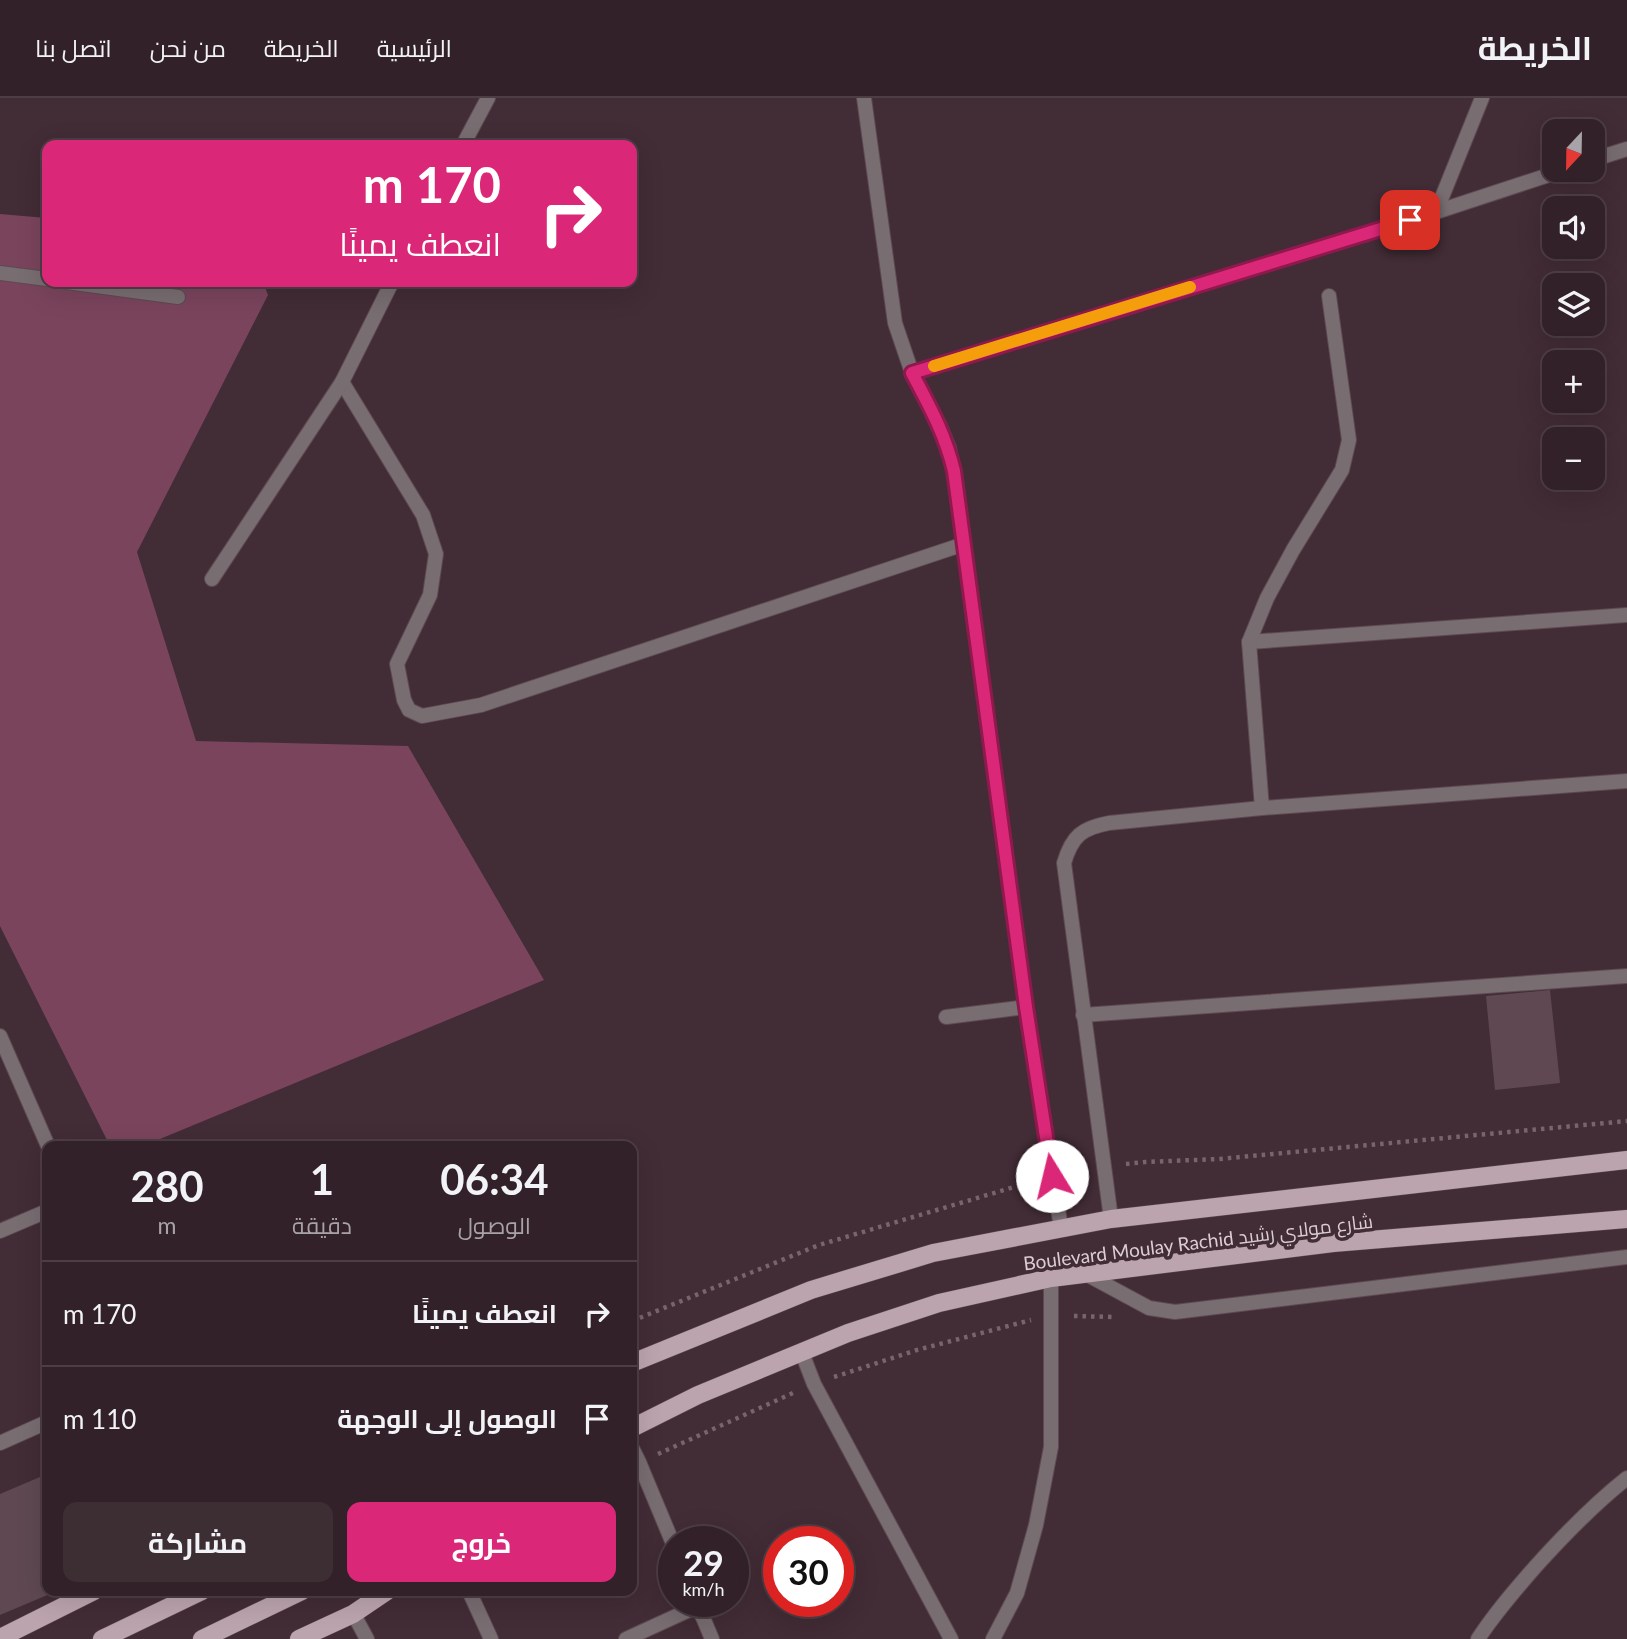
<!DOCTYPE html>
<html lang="ar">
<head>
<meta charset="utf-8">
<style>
  :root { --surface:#322128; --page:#3d2e34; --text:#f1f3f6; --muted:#a8a3a8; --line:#4d3e45; --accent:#db2777 }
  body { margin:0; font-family:Lato,Cairo,sans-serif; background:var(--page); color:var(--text); direction:rtl; height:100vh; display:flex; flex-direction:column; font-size:26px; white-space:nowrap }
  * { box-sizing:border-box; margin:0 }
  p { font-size:23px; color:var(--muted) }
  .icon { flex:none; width:38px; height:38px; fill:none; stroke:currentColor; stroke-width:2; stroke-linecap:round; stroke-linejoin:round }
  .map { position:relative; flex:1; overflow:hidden; direction:ltr }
  .details { position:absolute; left:42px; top:1043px; width:595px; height:455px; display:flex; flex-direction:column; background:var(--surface); border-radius:14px; box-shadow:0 7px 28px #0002,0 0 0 2px var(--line); direction:rtl }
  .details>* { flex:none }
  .guide { position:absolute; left:42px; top:42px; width:595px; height:147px; border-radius:14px; box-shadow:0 7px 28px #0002,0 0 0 2px var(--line); direction:rtl; background:#db2777; color:#fff; overflow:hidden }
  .needle { width:46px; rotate:202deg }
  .fabs { position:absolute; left:1542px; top:21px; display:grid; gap:14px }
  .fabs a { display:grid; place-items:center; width:63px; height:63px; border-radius:14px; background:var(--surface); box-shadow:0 7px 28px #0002,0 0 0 2px var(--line); font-size:35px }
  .speed { position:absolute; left:658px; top:1428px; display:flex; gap:14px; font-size:35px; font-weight:700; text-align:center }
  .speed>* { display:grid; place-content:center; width:91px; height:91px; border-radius:50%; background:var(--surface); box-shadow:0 7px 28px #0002,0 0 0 2px var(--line); line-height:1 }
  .speed small { font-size:18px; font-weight:400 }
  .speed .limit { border:10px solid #d22; background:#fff; color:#111 }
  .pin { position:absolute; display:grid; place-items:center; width:60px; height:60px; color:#fff; margin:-30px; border-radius:14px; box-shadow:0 4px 10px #0006 }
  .me { position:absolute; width:77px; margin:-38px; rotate:351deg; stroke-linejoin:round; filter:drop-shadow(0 0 5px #0008) }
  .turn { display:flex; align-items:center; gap:24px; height:147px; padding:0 21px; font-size:32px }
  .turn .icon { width:91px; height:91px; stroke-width:2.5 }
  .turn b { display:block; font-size:49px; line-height:60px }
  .eta { display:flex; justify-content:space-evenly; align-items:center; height:119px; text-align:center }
  .eta b { font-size:42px; font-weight:700; line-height:49px }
  .primary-button { display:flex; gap:14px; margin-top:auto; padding:14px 21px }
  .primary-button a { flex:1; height:80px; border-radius:14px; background:var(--accent); color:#fff; font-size:28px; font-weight:700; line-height:80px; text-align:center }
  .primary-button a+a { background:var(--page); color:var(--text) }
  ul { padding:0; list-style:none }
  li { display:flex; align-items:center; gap:21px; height:105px; padding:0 21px; border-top:2px solid var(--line) }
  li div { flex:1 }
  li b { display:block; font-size:26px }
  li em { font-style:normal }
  header { display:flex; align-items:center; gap:42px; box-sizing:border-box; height:98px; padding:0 35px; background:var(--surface); border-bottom:2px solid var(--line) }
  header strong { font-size:33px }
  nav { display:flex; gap:38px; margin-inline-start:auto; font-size:24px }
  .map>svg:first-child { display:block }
</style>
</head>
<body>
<header>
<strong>الخريطة</strong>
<nav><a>الرئيسية</a><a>الخريطة</a><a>من نحن</a><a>اتصل بنا</a></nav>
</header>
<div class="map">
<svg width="1627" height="1541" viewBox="0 0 1627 1541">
  <rect width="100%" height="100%" fill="#422c36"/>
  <path fill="#7a445d" d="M0,116L47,120V184H263L268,197L137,454L196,643L408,648L544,882L143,1048H110L0,828Z"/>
  <g fill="#5f4852">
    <path d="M1550,892L1560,985L1495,992L1486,898Z"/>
    <path d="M47,1376V1493H57L0,1517V1396Z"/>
  </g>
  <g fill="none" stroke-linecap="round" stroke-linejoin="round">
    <g stroke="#5e4952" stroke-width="16">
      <g id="lane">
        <path d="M463,47L488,0"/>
        <path d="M0,175L47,181"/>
        <path d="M67,184L178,199"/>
        <path d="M342,284L423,417L436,456L430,497L397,566L404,602L409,612L422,618L481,607L964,446"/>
        <path d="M212,481L342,284L392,184"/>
        <path d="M946,919L1026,909"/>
        <path d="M353,1515L367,1541"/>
        <path d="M626,1541L698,1508"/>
      </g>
    </g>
    <g stroke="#5e4952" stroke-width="16">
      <g id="street">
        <path d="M864,0L895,225L912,275L940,328L949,350L954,373L1026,909L1061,1130"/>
        <path d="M1592,62L1627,51"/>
        <path d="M1436,114L1482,0"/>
        <path d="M912,275L1436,114L1564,72"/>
        <path d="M1249,544L1627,517"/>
        <path d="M1262,710L1249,544L1267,500L1293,452L1342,372L1349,342L1329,198"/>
        <path d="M1083,917L1627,878"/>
        <path d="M0,938L48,1048"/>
        <path d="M1111,1121L1064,765C1072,738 1082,730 1109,725L1262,710L1627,683"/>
        <path d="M0,1133L47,1113"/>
        <path d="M1086,1176L1149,1210L1175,1214L1627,1159"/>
        <path d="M802,1255L814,1286L951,1541"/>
        <path d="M0,1345L47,1324"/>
        <path d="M632,1350L639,1364L674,1448"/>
        <path d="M469,1493L491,1541"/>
        <path d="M696,1503L712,1541"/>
        <path d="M993,1541L1017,1495L1036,1427L1051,1349V1180"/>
        <path d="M1478,1541C1495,1515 1515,1492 1536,1468C1564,1437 1594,1406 1627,1380"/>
      </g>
    </g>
    <g stroke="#5e4952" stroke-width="19">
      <g id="primary">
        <path d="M632,1265L811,1192L933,1155L1111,1121L1627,1062"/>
        <path d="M632,1330L698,1297L848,1235L939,1205L1051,1180L1333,1145L1627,1121"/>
        <path d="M0,1540L94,1493"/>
        <path d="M102,1541L202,1493"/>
        <path d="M202,1541L302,1493"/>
        <path d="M299,1541L353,1516L387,1493"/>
      </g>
    </g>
    <g stroke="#77646d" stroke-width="4.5" stroke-dasharray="3.5 5" stroke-linecap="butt">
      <path d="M1126,1066L1145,1064L1219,1061L1627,1023"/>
      <path d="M1074,1218L1115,1219"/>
      <path d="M632,1223L819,1147L1031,1084"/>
      <path d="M834,1279L917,1252L1031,1222"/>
      <path d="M658,1356L793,1295"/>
    </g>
    <use href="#lane" stroke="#786d71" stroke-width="14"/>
    <use href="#street" stroke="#786d71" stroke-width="14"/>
    <use href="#primary" stroke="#bca4ae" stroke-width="18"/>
  </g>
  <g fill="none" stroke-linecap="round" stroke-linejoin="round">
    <g stroke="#8e194d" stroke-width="18">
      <path id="route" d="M1052,1078L1026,909L954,373C945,336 930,309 912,275L1410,122"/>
    </g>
    <use href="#route" stroke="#db2777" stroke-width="12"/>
    <path stroke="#f59e0b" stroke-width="12" d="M934,268L1190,189"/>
  </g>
  <g text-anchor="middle" stroke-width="7" stroke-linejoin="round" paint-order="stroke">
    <g font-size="19" fill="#dbcdd3" stroke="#422c36">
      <text transform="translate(1198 1144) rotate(-7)" y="7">Boulevard Moulay Rachid شارع مولاي رشيد</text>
    </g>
  </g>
</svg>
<div class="fabs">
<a><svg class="needle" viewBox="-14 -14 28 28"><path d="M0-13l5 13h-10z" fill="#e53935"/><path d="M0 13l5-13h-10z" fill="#a8a3a8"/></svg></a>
<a><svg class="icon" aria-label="sound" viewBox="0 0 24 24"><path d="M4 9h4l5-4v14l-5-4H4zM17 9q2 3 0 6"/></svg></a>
<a><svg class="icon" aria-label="layers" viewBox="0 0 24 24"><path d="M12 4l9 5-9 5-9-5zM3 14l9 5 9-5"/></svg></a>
<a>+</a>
<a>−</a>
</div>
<div class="speed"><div>29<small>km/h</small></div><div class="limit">30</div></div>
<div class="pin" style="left:1410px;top:122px;background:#d93025"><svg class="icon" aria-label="arrive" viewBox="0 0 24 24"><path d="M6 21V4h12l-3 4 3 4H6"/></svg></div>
<svg class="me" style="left:1052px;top:1078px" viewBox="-20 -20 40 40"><circle r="19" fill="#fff"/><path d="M0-13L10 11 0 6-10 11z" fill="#db2777"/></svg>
<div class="guide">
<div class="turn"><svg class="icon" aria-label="right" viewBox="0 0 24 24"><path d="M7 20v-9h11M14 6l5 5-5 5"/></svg><div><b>170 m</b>انعطف يمينًا</div></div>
</div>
<section class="details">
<div class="eta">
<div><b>06:34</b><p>الوصول</p></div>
<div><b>1</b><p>دقيقة</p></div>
<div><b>280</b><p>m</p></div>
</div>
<ul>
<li><svg class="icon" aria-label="right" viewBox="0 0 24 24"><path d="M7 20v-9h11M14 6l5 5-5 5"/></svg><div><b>انعطف يمينًا</b></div><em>170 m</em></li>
<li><svg class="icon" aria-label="arrive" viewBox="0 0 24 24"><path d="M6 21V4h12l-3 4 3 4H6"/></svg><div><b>الوصول إلى الوجهة</b></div><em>110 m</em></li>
</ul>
<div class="primary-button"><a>خروج</a><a>مشاركة</a></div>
</section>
</div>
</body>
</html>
